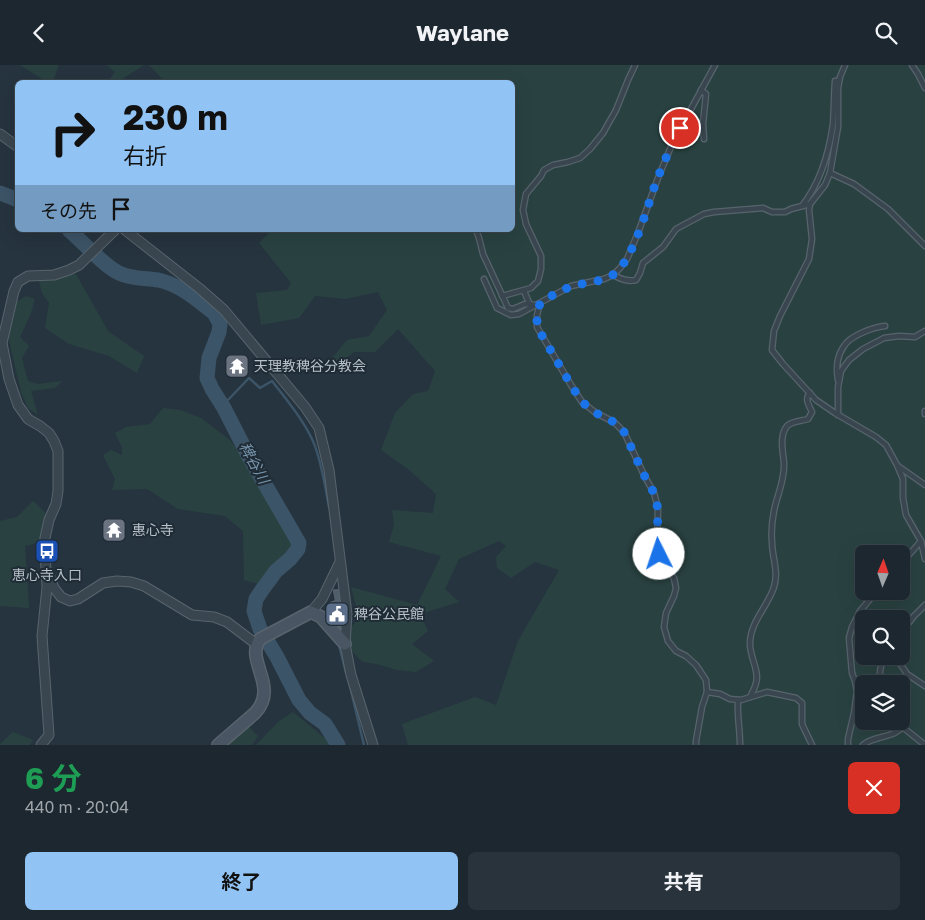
<!DOCTYPE html>
<html lang="ja">
<head>
<meta charset="utf-8">
<style>
  :root { --surface:#1c272f; --page:#29333b; --text:#f1f3f6; --muted:#a0a5aa; --line:#3a444b; --accent:#91c4f4 }
  body { margin:0; font-family:"Golos Text","Noto Sans JP",sans-serif; background:var(--page); color:var(--text); height:100vh; display:flex; flex-direction:column; font-size:19px; white-space:nowrap }
  * { box-sizing:border-box; margin:0 }
  p { font-size:16px; color:var(--muted) }
  .icon { flex:none; width:28px; height:28px; fill:none; stroke:currentColor; stroke-width:2; stroke-linecap:round; stroke-linejoin:round }
  .map { position:relative; height:680px; overflow:hidden }
  .drawer { display:flex; flex-direction:column; background:var(--surface); flex:1 }
  .drawer>* { flex:none }
  .hud { position:absolute; left:15px; top:15px; width:500px; height:152px; border-radius:8px; box-shadow:0 5px 20px #0002,0 0 0 1px var(--line); background:#91c4f4; color:#111; overflow:hidden }
  .needle { width:32px; rotate:2deg }
  .buttons { position:absolute; left:855px; top:480px; display:grid; gap:10px }
  .buttons a { display:grid; place-items:center; width:55px; height:55px; border-radius:8px; background:var(--surface); box-shadow:0 5px 20px #0002,0 0 0 1px var(--line); font-size:25px }
  .pin { position:absolute; display:grid; place-items:center; width:42px; height:42px; color:#fff; margin:-21px; border:2px solid #fff; border-radius:50%; box-shadow:0 1px 5px #0007 }
  .me { position:absolute; width:55px; margin:-28px; rotate:356deg; stroke-linejoin:round; filter:drop-shadow(0 0 4px #0008) }
  .turn { display:flex; align-items:center; gap:18px; height:105px; padding:0 25px; font-size:22px }
  .turn .icon { width:65px; height:65px; stroke-width:2.5 }
  .turn b { display:block; font-size:35px; line-height:42px }
  .then { display:flex; align-items:center; height:48px; padding:0 25px; background:#0003; gap:10px; font-size:19px }
  .round { display:grid; place-items:center; flex:none; width:52px; height:52px; border-radius:8px; background:var(--page) }
  .headline { display:flex; align-items:center; justify-content:space-between; height:85px; padding:0 25px }
  h1 { font-size:30px; font-weight:700; line-height:38px; color:#1e9e55 }
  .button { display:flex; gap:10px; margin-top:auto; padding:10px 25px }
  .button a { flex:1; height:58px; border-radius:8px; background:var(--accent); color:#111; font-size:20px; font-weight:700; line-height:58px; text-align:center }
  .button a+a { background:var(--page); color:var(--text) }
  header { display:flex; justify-content:space-between; align-items:center; height:65px; padding:0 25px; background:var(--surface); font-size:22px; font-weight:700 }
  .map>svg:first-child { display:block }
</style>
</head>
<body>
<header><svg class="icon" aria-label="back" viewBox="0 0 24 24"><path d="M15 5l-7 7 7 7"/></svg>Waylane<svg class="icon" aria-label="search" viewBox="0 0 24 24"><circle cx="10" cy="10" r="6"/><path d="M15 15l6 6"/></svg></header>
<div class="map">
<svg width="925" height="680" viewBox="0 0 925 680">
  <rect width="100%" height="100%" fill="#26343f"/>
  <g fill="#294241" fill-rule="evenodd">
    <path d="M20,0H58V2L53,17H47Z"/>
    <path d="M107,0H144L122,14V17L107,18L115,7Z"/>
    <path d="M149,0H925V680H408L402,659L475,632L496,640L518,576L559,505L535,497L511,513L497,503L496,492L506,481L499,476L459,494L445,524L459,537L420,549L428,566L412,579L434,596L416,607L397,605L377,599L363,597L352,587L348,566L359,553L351,522L417,540L441,491L389,477L394,460L392,445L433,448L436,429L408,404L381,385L395,348L413,329L428,326L435,306L398,264L375,287H354L337,300L328,298L347,275L369,271L387,245L378,227L346,234L315,231L299,253L261,260L256,228L287,225L291,218L259,178L272,165H512V18H166ZM864,489H901V526H864ZM864,554H901V591H864ZM864,619H901V656H864Z"/>
    <path d="M76,209L108,266L144,291L137,308L109,291L69,279L45,263L49,238L42,228L39,216Z"/>
    <path d="M26,231L35,234L31,248L20,272L29,281L22,293L28,316L38,319L62,316L55,323L31,326L38,350L28,343L21,327L8,271L15,238Z"/>
    <path d="M163,343L180,345L201,353L230,375L244,393L275,443L296,473L286,496L259,519L244,515L243,466L225,451L178,444L147,424L112,425L115,414L103,390L111,385L122,390V382L115,368L126,362L150,359Z"/>
    <path d="M33,436L48,450L41,477L25,481L29,543L0,541V456L17,452Z"/>
    <path d="M293,647L332,679L333,680H256L279,656Z"/>
    <path d="M249,662L258,671L252,680H227Z"/>
    <path d="M13,667L33,675L30,680H0V679Z"/>
  </g>
  <g fill="none" stroke-linecap="round" stroke-linejoin="round">
    <g stroke="#3c5467" stroke-width="2.5">
      <path d="M221,339L227,336L249,313L260,323L272,316C286,334 302,353 312,374C321,392 325,422 329,442"/>
      <path d="M339,580L346,608"/>
      <path d="M348,613L364,680"/>
    </g>
    <g stroke="#3c5467" stroke-width="15">
      <path d="M0,128L18,135"/>
      <path d="M69,165C83,177 104,201 119,208C131,214 145,213 158,215C181,220 196,234 214,248L220,259L219,267L209,293L207,313L212,324L224,343L248,390L299,478L298,484L290,494L276,506L262,525L256,534L254,546L260,564L277,592L299,635L310,648L325,659L338,680"/>
    </g>
  </g>
  <g fill="#505f6a" stroke="#212d36">
    <path d="M241,291L248,303L235,310L231,304L229,305L226,299Z"/>
    <path d="M341,523L344,557L343,566L336,567L334,558L330,557L329,541H330V536L334,535L332,524Z"/>
  </g>
  <g fill="none" stroke-linecap="round" stroke-linejoin="round">
    <g stroke="#58646d" stroke-width="7">
      <g id="service">
        <path d="M845,0L840,12L838,23V62L830,108L825,120L810,139L809,145L812,174L809,194L780,251L774,266L772,285L783,299L816,335L835,348L876,372L886,380L897,400L903,414V433L906,450L921,476L925,494"/>
        <path d="M912,0L918,9L925,23"/>
        <path d="M701,25L706,29L703,59L704,74"/>
        <path d="M830,108L854,119L888,144L925,181"/>
        <path d="M802,141C820,118 829,88 833,59C834,45 834,30 835,16H839"/>
        <path d="M476,165L479,173L483,189L508,243L513,244L525,239L535,240"/>
        <path d="M613,210C621,214 628,217 636,215L640,208L643,198L663,182L676,164L704,149L714,147L763,143L772,147H785L791,144L810,139"/>
        <path d="M484,214L497,243L511,250L519,249L571,221L604,214L613,210L620,203L627,194L638,168L658,113L673,77L715,0"/>
        <path d="M524,226L530,240"/>
        <path d="M502,231L531,223L538,216L541,204V191L526,159L523,145L526,129L541,111L544,105L553,100L568,97L580,93L590,84L603,68L616,45L628,15L635,0"/>
        <path d="M540,238L537,250V262L571,320L582,337L596,348L614,357L624,367L644,410L654,428L658,443L657,478L659,489L666,503L674,513L676,523L674,531L666,548L664,562L668,576L676,586L686,591L696,600L706,615L707,627L702,642L696,676V680"/>
        <path d="M838,315C836,304 837,291 844,281C850,271 873,262 885,261"/>
        <path d="M925,346V349"/>
        <path d="M838,350V322L841,306L849,295L863,284L884,273L899,271L915,272L925,266"/>
        <path d="M898,401L925,420"/>
        <path d="M901,499L921,476"/>
        <path d="M901,568L914,551L925,540"/>
        <path d="M895,591L907,609L925,621"/>
        <path d="M880,619C879,608 880,601 885,591"/>
        <path d="M707,627L720,629L730,634L741,635L767,627L796,633L802,638V659L812,680"/>
        <path d="M750,632C752,628 755,623 756,618C760,606 749,591 750,577C751,556 768,541 774,522C779,506 772,492 772,477C771,467 772,456 774,446C777,430 785,415 784,398C783,386 779,371 787,361C792,356 802,356 808,354L812,347C809,340 804,334 810,328"/>
        <path d="M738,635C737,650 740,665 740,680"/>
        <path d="M895,656L925,680"/>
        <path d="M848,680V674L854,648L857,626L855,616L852,608L849,573L852,562L860,546L877,526"/>
        <path d="M863,680C871,673 882,673 892,669C896,668 899,665 903,662"/>
      </g>
    </g>
    <g stroke="#58646d" stroke-width="11">
      <g id="minor">
        <path d="M0,69L18,82"/>
        <path d="M125,165L199,223L224,245L305,342L319,363L329,405L347,549L345,579L351,610L373,680"/>
        <path d="M49,509L54,523L61,532L70,536L78,534L103,518L117,516L131,517L144,521L192,550L214,552L227,557L256,579"/>
        <path d="M311,547L322,534L340,497"/>
        <path d="M41,680L49,670L42,571L47,522L45,488V473L49,455L56,439L58,426V386L54,376L49,368L40,361L28,354L18,340L9,314L2,278L14,226L18,217L28,211L54,210L69,205L79,200L115,165"/>
      </g>
    </g>
    <g stroke="#58646d" stroke-width="14">
      <path id="secondary" d="M218,680L255,648C280,622 244,595 260,574L311,547L321,552L345,579"/>
    </g>
    <use href="#service" stroke="#3a464f" stroke-width="4.5"/>
    <use href="#minor" stroke="#3a464f" stroke-width="9"/>
    <use href="#secondary" stroke="#495562" stroke-width="11"/>
  </g>
  <g fill="none" stroke-linecap="round" stroke-linejoin="round">
    <path stroke="#1a73e8" stroke-width="9" stroke-dasharray="0 16.2" d="M659,489L657,478L658,444L654,428L644,410L624,367L614,357L596,348L582,337L571,320L537,262V250L540,238C550,232 560,225 571,222C584,217 599,218 611,211C634,198 648,137 658,112C665,95 672,79 680,63"/>
  </g>
  <defs>
    <g id="temple-square" transform="scale(1.25)"><rect x="-9" y="-9" width="18" height="18" rx="4" fill="#6b7280" stroke="#1f2b35"/><path d="M0-6L5-2H3V0L6.5 2.5H4V6H1.5V3h-3V6H-4V2.5H-6.5L-3 0V-2H-5Z" fill="#fff"/></g>
    <g id="bus-square" transform="scale(1.25)"><rect x="-9" y="-9" width="18" height="18" rx="4" fill="#1a4fb4" stroke="#1f2b35"/><path d="M-5-6H5V4H4V6H2V4H-2V6H-4V4H-5ZM-3.5-4V0h7V-4ZM-3.5 1.2v1.5H-2V1.2ZM2 1.2v1.5H3.5V1.2Z" fill="#fff"/></g>
    <g id="civic-square" transform="scale(1.25)"><rect x="-9" y="-9" width="18" height="18" rx="4" fill="#5c6f8a" stroke="#1f2b35"/><path d="M-.6-6.5H3V-4.5H.6V-3L4-1V1h2V6H-6V1h2V-1L-.6-3ZM-1.2 2.5V6h2.4V2.5Z" fill="#fff"/></g>
  </defs>
  <g fill-rule="evenodd">
    <use href="#temple-square" x="237" y="301"/>
    <use href="#temple-square" x="114" y="465"/>
    <use href="#bus-square" x="47" y="486"/>
    <use href="#civic-square" x="337" y="549"/>
  </g>
  <g text-anchor="middle" stroke-width="4" stroke-linejoin="round" paint-order="stroke">
    <g font-size="14" fill="#b7c1ca" stroke="#1f2b35" text-anchor="start">
      <text x="254" y="306">天理教稗谷分教会</text>
      <text x="132" y="470">惠心寺</text>
      <text x="47" y="515" text-anchor="middle">恵心寺入口</text>
      <text x="354" y="554">稗谷公民館</text>
    </g>
    <g font-size="15" font-style="italic" fill="#7895ab" stroke="#1f2b35">
      <text transform="translate(254 398) rotate(61)" y="5">稗谷川</text>
    </g>
  </g>
</svg>
<div class="buttons">
<a><svg class="needle" viewBox="-14 -14 28 28"><path d="M0-13l5 13h-10z" fill="#e53935"/><path d="M0 13l5-13h-10z" fill="#a0a5aa"/></svg></a>
<a><svg class="icon" aria-label="search" viewBox="0 0 24 24"><circle cx="10" cy="10" r="6"/><path d="M15 15l6 6"/></svg></a>
<a><svg class="icon" aria-label="layers" viewBox="0 0 24 24"><path d="M12 4l9 5-9 5-9-5zM3 14l9 5 9-5"/></svg></a>
</div>
<div class="pin" style="left:680px;top:63px;background:#d93025"><svg class="icon" aria-label="arrive" viewBox="0 0 24 24"><path d="M6 21V4h12l-3 4 3 4H6"/></svg></div>
<svg class="me" style="left:659px;top:489px" viewBox="-20 -20 40 40"><circle r="19" fill="#fff"/><path d="M0-13L10 11 0 6-10 11z" fill="#1a73e8"/></svg>
<div class="hud">
<div class="turn"><svg class="icon" aria-label="right" viewBox="0 0 24 24"><path d="M7 20v-9h11M14 6l5 5-5 5"/></svg><div><b>230 m</b>右折</div></div>
<div class="then">その先<svg class="icon" aria-label="arrive" viewBox="0 0 24 24"><path d="M6 21V4h12l-3 4 3 4H6"/></svg></div>
</div>
</div>
<section class="drawer">
<div class="headline"><div><h1>6 分</h1><p>440 m · 20:04</p></div><a class="round" style="background:#d93025;color:#fff"><svg class="icon" aria-label="close" viewBox="0 0 24 24"><path d="M6 6l12 12M18 6L6 18"/></svg></a></div>
<div class="button"><a>終了</a><a>共有</a></div>
</section>
</body>
</html>
